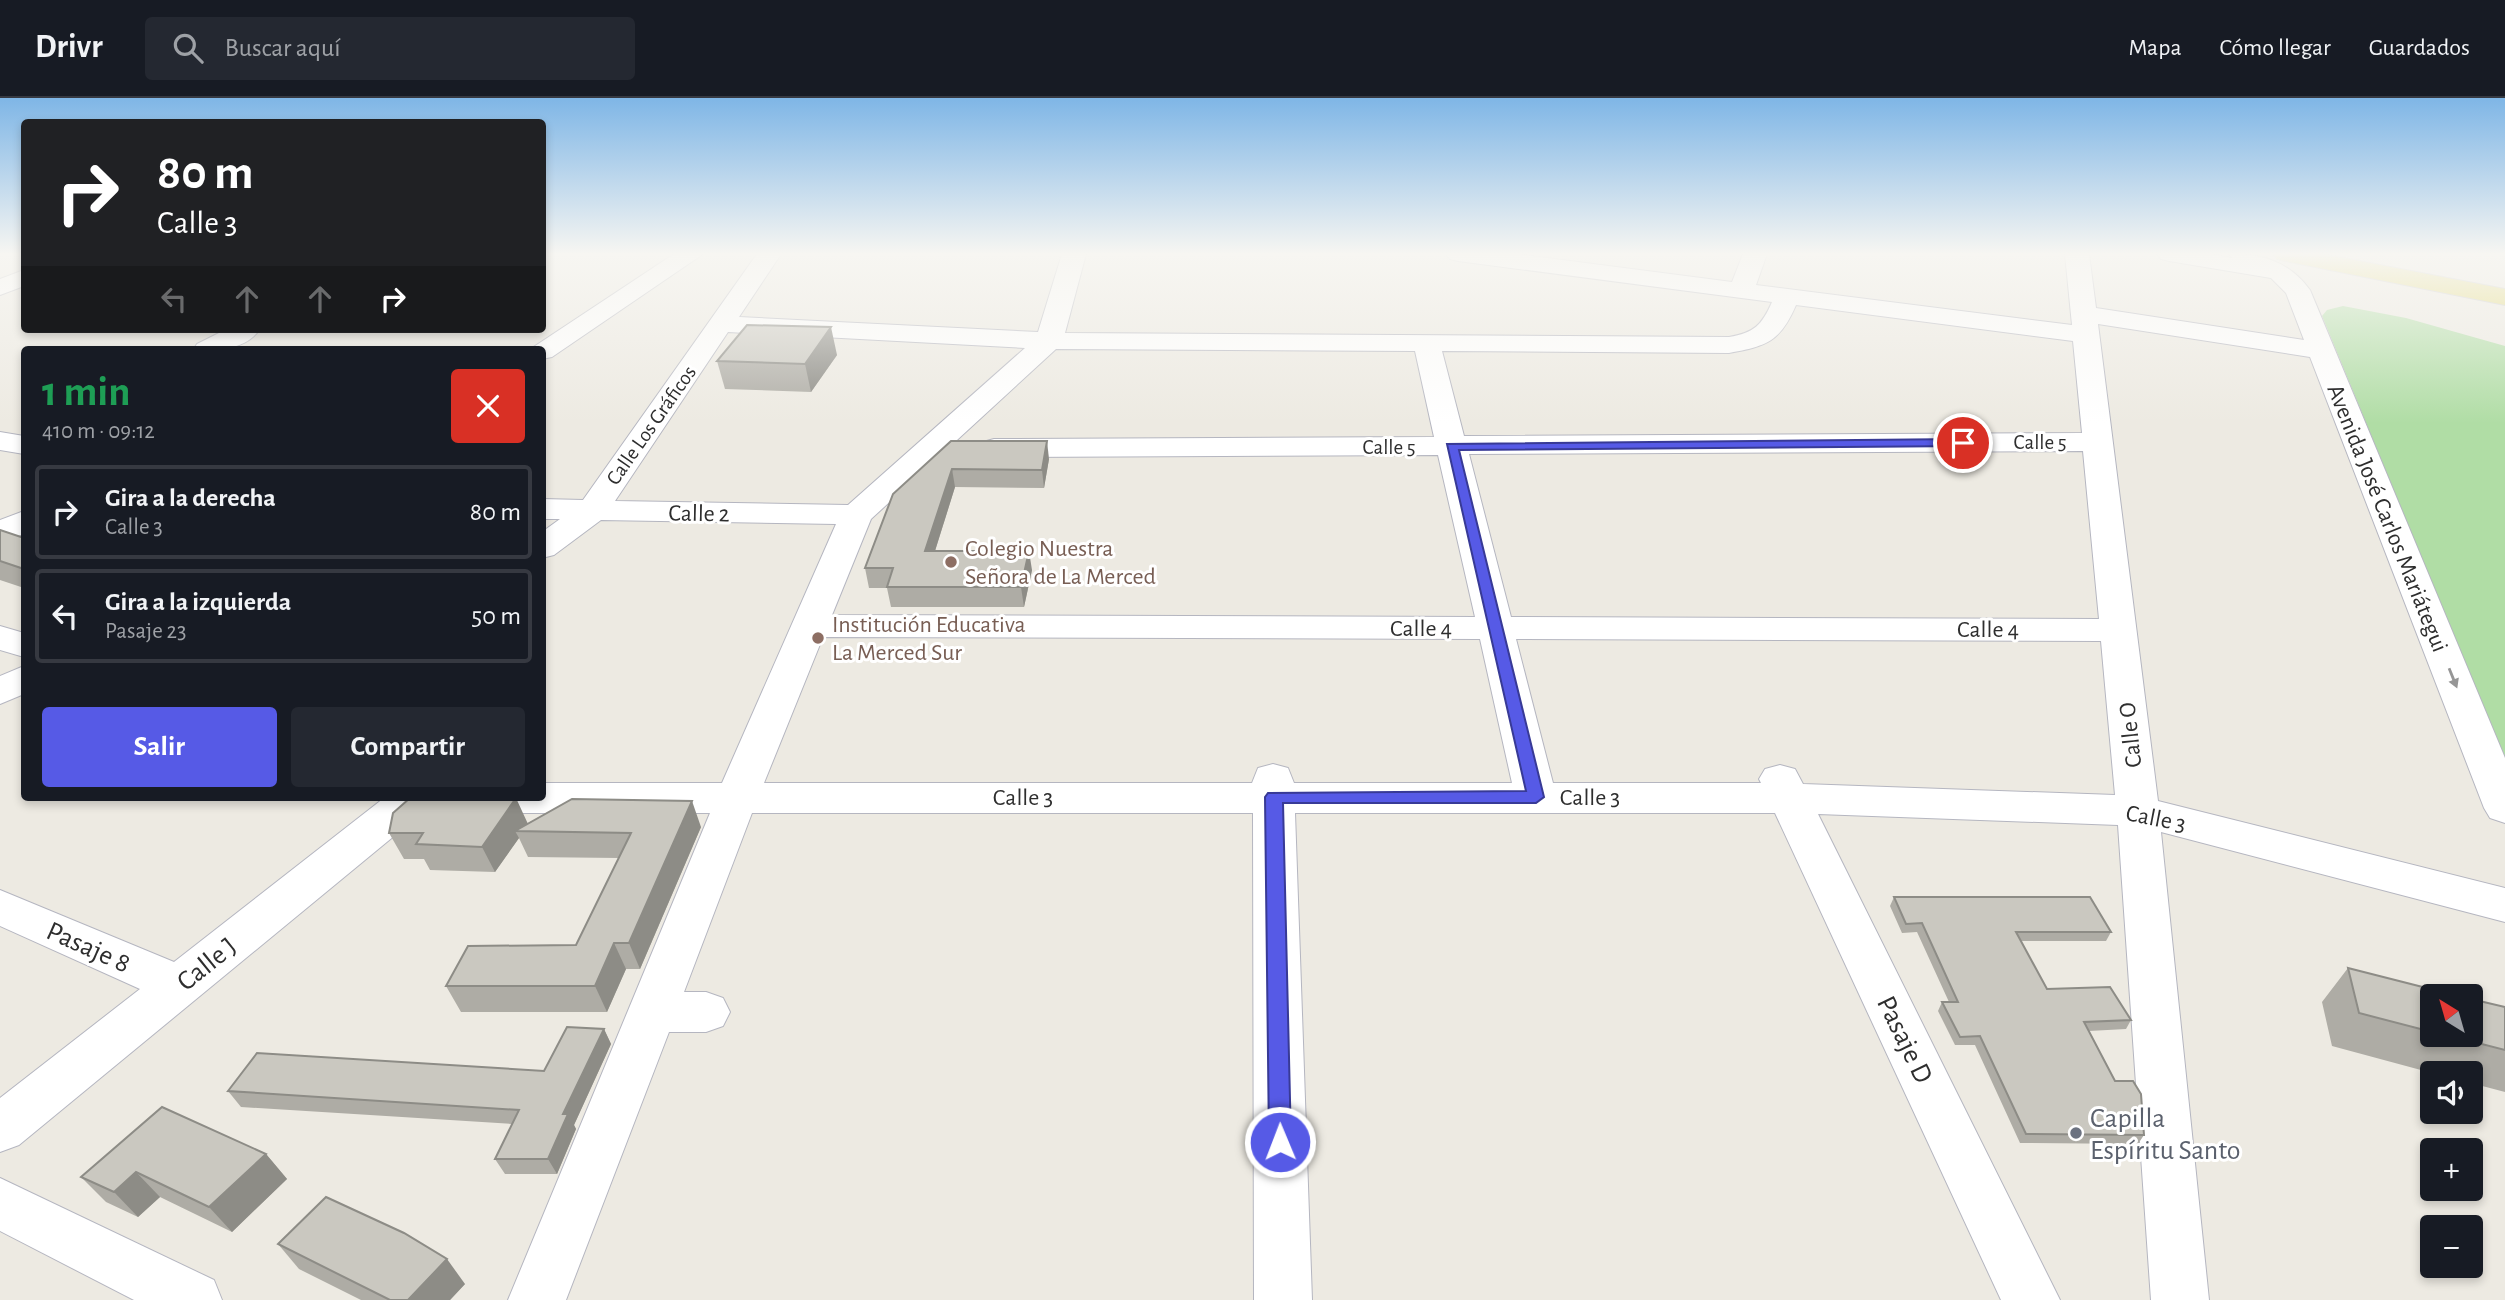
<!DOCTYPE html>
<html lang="es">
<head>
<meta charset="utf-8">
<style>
  :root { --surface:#171b24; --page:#242831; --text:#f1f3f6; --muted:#9ea1a6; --line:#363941; --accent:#565ae6 }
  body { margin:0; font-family:"Alegreya Sans",sans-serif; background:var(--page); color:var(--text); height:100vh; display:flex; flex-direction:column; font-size:26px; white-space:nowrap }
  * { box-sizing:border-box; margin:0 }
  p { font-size:23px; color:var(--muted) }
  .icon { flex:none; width:38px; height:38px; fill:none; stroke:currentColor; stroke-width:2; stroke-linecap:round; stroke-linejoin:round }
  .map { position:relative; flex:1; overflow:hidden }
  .panel { position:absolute; left:21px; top:248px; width:525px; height:455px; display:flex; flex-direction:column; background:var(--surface); border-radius:7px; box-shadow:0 4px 10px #0003 }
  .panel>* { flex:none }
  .banner { position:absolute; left:21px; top:21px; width:525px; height:214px; border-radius:7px; box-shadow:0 4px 10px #0003; background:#202124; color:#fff; overflow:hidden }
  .needle { width:46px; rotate:323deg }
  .tools { position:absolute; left:2420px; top:886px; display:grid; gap:14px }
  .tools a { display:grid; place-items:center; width:63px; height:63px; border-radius:7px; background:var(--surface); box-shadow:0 4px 10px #0003; font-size:35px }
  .pin { position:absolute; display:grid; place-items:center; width:60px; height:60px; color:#fff; margin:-30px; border:4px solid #fff; border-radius:50%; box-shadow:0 2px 7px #0007 }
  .me { position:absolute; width:77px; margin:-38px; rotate:359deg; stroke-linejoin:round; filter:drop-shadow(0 0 5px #0008) }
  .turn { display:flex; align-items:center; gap:24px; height:147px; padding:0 21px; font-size:32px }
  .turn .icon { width:91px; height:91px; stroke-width:2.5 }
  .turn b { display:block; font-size:49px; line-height:60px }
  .lanes { display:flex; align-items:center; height:66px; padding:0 21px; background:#0003; justify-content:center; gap:35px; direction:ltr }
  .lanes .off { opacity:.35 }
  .round { display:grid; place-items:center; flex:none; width:74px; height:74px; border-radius:7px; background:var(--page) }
  .headline { display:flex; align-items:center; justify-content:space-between; height:119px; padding:0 21px }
  h1 { font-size:42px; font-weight:700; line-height:52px; color:#1e9e55 }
  .button { display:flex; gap:14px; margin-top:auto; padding:14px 21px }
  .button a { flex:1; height:80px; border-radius:7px; background:var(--accent); color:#fff; font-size:28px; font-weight:700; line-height:80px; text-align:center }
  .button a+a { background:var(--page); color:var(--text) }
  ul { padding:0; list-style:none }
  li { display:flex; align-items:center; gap:21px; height:94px; margin:0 14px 10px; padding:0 7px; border:4px solid var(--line); border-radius:7px }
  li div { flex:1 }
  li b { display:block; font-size:26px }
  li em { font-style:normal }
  header { display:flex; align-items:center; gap:42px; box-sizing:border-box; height:98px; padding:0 35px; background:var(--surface); border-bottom:2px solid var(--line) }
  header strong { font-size:33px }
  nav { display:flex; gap:38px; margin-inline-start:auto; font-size:24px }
  .search { width:490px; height:63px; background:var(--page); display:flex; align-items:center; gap:18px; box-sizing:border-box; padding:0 24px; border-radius:7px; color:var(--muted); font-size:26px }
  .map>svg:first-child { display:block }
</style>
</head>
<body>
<header>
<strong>Drivr</strong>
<div class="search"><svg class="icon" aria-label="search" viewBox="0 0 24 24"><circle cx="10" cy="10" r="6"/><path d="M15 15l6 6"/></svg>Buscar aquí</div>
<nav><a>Mapa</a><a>Cómo llegar</a><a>Guardados</a></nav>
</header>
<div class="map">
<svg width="2505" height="1202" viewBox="0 0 2505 1202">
  <rect width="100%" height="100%" fill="#edeae2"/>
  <path fill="#b0dda5" d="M2343,208L2406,220L2505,248V662L2322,218L2327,212Z"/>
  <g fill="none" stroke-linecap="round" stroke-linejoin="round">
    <g stroke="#b5b6c0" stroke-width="2">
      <g id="minor">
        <path d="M674,156H703L552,259L542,261V252H529Z"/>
        <path d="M757,156H781L739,219L1038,234L1062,156H1086L1065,235L1729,239C1754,235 1762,227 1772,204L1458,163L1450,161L1446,156H1516L1732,184L1743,156H1767L1756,187L2072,227L2065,156H2089L2096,210L2304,242L2286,195L2271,180L2169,163L2161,161L2157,156H2210L2232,160L2229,156C2262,156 2289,163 2310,192L2505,660V725L2490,720L2484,710L2310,259L2098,226L2158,703L2505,790V824L2161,734L2209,1202H2151L2118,727L1818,716L2060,1202H2001L1775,715H1295L1312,1202H1254L1253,715H752L684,894H706L723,900L730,914L723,928L706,934H669L566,1202H508L710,715H422L19,1047L0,1054V1000L140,891L0,828V792L174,864L384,700H542V685H722L836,426L601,422L554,457L542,460V434L560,421H542V401L583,402ZM1796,207L2073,243L2082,335L1464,338L1442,253L1729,255C1767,248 1780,244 1796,207ZM728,234L1025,250L848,407L615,403ZM1056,251L1415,253L1434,339L994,341L983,344L979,350L983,356L994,359L1438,357L1475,519L832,517L871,421ZM2083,353L2099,521L1511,519L1469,356ZM823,539L1480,541L1512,685H1294L1288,670L1273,666L1258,670L1252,685H764ZM1516,541L2101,543L2115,697L1803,686L1795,671L1780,667L1765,671L1759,681L1761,685H1553Z"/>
        <path d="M24,172V188L0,197V181Z"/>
        <path d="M227,231H260C245,253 217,252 193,252L197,246Z"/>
        <path d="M0,334L24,338V356L0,352Z"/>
        <path d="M24,413V436L0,445V422Z"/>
        <path d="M0,528L24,535V559L0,552Z"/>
        <path d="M24,568V596L0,606V578Z"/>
        <path d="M0,1080L214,1182L222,1202H134L0,1133Z"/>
      </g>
    </g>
    <g stroke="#c9c9c9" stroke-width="2">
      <path id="major" d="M2273,156H2323L2505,191V207L2285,163L2277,161Z"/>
    </g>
    <use href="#minor" fill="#fff" fill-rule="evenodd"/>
    <use href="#major" fill="#e2d973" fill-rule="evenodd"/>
  </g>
  <g fill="#aeaca5">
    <path d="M837,257L811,294L725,291L717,263Z"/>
    <path d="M951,343L1049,361L1044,390L955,389L935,453L1032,472L1024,509H891L887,490H869L865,470Z"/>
    <path d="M0,432L24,440V490L0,482Z"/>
    <path d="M528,726L701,729L640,871H626L607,914H461L446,888L576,847L619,760L528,759L519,740L495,774L430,772L424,761H404L389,735Z"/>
    <path d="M1894,799L2111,834L2106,843H2021L2047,891L2131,922L2126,931L2089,933L2144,1037L2138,1046L2020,1045L1975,947H1955L1938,913L1942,904H1949L1917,834L1902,835L1890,808Z"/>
    <path d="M2348,870L2432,898V936H2471L2505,952V994L2471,985V975H2432L2332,948L2322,904Z"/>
    <path d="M604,931L611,946L574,1027L576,1031L557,1076H505L495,1061L512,1026L241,1009L228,993L544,973Z"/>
    <path d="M266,1056L287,1081L232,1134L160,1099L138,1119L106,1104L81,1079Z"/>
    <path d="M278,1146L465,1186L450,1202H361L299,1171Z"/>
  </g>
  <g fill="#8d8c86">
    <path d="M831,229L837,257L811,294L805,266Z"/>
    <path d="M1047,343L1049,361L1044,390L1042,372Z"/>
    <path d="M952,371L955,389L929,472L925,453Z"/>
    <path d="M1029,453L1032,472L1024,509L1021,489Z"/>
    <path d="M516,700L528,726L515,733L519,740L495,774L482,749Z"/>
    <path d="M692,703L701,729L640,871L629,845Z"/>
    <path d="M614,845L626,871L607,914L595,888Z"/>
    <path d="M604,931L611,946L574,1027L576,1031L557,1076L548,1061L563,1016Z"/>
    <path d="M266,1056L287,1081L232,1134L209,1109Z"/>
    <path d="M136,1074L160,1099L138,1119L114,1094Z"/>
    <path d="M447,1161L465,1186L450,1202H408Z"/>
  </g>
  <g fill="#cac8c0" stroke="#8d8c86" stroke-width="2">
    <path d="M747,227L831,229L805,266L717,263Z"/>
    <path d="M951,343H1047L1042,372L952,371L925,453H1029L1021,489H887L893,470H865L893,396Z"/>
    <path d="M0,432L24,440V471L0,463Z"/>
    <path d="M410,700H516L482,749L416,746L423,735H389L393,715Z"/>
    <path d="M572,701L692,703L629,845H614L595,888H446L468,848L576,847L631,735L515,733Z"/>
    <path d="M1894,799H2090L2111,834H2016L2047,891L2110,889L2131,922L2084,924L2115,983H2133L2141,996L2144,1037L2026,1036L1980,938L1960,939L1942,904H1958L1922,825L1906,826Z"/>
    <path d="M2348,870L2458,898H2432V934L2359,915Z"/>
    <path d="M2471,901L2505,909V952L2443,936H2471Z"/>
    <path d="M567,929L604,931L563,1016H568L548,1061H495L519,1012L228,993L257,955L544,973Z"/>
    <path d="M162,1009L266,1056L209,1109L136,1074L114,1094L81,1079Z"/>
    <path d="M326,1099L404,1135L447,1161L408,1202H390L278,1146Z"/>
  </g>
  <defs><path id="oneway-solid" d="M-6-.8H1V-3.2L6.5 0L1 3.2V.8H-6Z" transform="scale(1.75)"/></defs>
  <use fill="#969696" href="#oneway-solid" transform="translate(2453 580) rotate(68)"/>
  <linearGradient id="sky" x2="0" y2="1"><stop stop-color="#7fb6e6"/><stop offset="0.48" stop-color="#f7f6f2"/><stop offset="1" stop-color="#f7f6f2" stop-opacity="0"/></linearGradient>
  <rect width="2505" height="325" fill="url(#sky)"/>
  <path fill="#565ae6" stroke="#383a96" stroke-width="2" d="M1963,341L1968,342V348L1459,352L1544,699L1536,705H1283L1291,1044L1288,1050L1280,1053L1273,1050L1269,1044L1265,699L1268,695L1526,693L1447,346Z"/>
  <g fill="#8d6e63" stroke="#fff" stroke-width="2.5">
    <circle cx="951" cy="464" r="7"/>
    <circle cx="818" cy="540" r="7"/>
  </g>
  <circle fill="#6b7280" stroke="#fff" stroke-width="2.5" cx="2076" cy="1035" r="7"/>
  <g text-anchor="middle" stroke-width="6" stroke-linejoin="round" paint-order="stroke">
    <g font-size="21" fill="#2e2e2e" stroke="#fff">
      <text transform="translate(651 327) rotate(-55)" y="7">Calle Los Gráficos</text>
      <text x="2040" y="351">Calle 5</text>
      <text x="1389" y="356">Calle 5</text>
    </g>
    <g font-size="24" fill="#2e2e2e" stroke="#fff">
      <text transform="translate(699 415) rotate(1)" y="8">Calle 2</text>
      <text transform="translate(2388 420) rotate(68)" y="8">Avenida José Carlos Mariátegui</text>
      <text x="1421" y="538">Calle 4</text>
      <text x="1988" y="539">Calle 4</text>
      <text transform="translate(2130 637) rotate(-96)" y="8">Calle O</text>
      <text x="1023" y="707">Calle 3</text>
      <text x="1590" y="707">Calle 3</text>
      <text transform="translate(2156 720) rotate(11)" y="8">Calle 3</text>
    </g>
    <g font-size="24" fill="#785e54" stroke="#fff" text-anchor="start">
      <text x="965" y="458">Colegio Nuestra<tspan x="965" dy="28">Señora de La Merced</tspan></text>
      <text x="832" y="534">Institución Educativa<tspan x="832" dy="28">La Merced Sur</tspan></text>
    </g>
    <g font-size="28" fill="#2e2e2e" stroke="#fff">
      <text transform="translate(89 848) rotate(24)" y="10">Pasaje 8</text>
      <text transform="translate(206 865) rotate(-39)" y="10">Calle J</text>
      <text transform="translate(1906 941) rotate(64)" y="10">Pasaje D</text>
    </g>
    <g font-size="28" fill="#5b616d" stroke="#fff" text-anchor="start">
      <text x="2090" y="1029">Capilla<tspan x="2090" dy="32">Espíritu Santo</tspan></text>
    </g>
  </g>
</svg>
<div class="tools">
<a><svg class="needle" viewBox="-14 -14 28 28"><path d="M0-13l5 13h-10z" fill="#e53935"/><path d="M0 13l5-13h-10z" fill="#9ea1a6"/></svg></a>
<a><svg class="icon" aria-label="sound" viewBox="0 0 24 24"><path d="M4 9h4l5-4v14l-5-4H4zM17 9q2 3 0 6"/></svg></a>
<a>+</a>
<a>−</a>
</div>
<div class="pin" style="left:1963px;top:345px;background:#d93025"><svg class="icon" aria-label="arrive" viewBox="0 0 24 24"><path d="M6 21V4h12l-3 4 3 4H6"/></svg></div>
<svg class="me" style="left:1280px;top:1044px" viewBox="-20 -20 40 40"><circle r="17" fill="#565ae6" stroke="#fff" stroke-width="3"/><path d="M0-11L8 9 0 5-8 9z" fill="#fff"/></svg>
<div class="banner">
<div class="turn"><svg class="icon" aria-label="right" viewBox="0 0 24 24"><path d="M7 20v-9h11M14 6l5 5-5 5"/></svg><div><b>80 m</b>Calle 3</div></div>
<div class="lanes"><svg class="icon off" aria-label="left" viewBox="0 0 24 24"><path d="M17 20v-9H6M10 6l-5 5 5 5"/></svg><svg class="icon off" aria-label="ahead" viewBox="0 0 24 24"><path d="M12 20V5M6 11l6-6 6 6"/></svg><svg class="icon off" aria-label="ahead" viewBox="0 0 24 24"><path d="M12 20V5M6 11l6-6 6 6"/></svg><svg class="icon" aria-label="right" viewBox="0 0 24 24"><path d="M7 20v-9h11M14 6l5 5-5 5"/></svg></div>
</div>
<section class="panel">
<div class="headline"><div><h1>1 min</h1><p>410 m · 09:12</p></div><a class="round" style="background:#d93025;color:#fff"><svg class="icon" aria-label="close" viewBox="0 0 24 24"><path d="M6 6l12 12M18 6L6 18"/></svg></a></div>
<ul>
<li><svg class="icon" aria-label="right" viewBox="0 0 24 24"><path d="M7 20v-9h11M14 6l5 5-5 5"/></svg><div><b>Gira a la derecha</b><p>Calle 3</p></div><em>80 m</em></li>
<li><svg class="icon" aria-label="left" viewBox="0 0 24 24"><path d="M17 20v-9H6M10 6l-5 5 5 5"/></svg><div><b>Gira a la izquierda</b><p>Pasaje 23</p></div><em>50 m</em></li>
</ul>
<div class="button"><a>Salir</a><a>Compartir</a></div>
</section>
</div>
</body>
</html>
